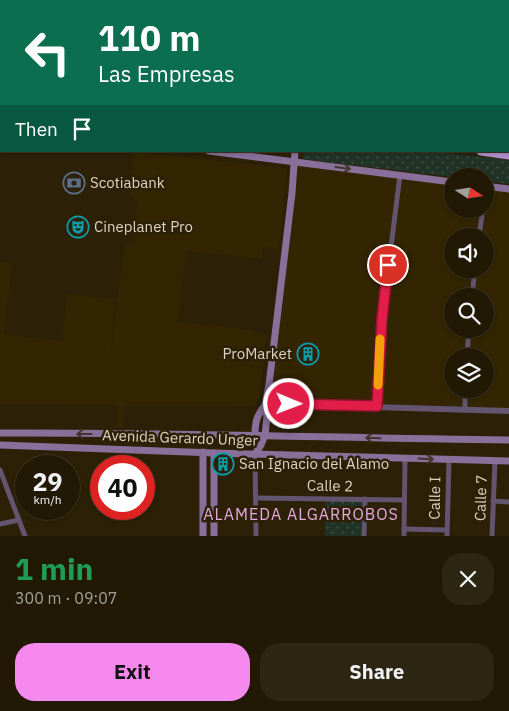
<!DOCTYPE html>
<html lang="en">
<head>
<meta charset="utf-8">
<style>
  :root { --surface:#211904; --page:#2d2613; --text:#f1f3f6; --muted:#a2a09a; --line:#3e3826; --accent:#f689ee }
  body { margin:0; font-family:"IBM Plex Sans",sans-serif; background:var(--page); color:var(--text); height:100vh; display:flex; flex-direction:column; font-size:19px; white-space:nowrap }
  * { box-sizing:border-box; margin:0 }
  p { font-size:16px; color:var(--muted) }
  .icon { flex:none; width:28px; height:28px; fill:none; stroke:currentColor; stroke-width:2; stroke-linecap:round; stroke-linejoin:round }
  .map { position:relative; height:536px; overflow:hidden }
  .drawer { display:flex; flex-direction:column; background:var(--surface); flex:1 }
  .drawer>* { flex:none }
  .top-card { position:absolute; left:0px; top:0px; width:510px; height:152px; box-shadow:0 1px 4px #0004,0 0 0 1px var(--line); background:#0b6e4f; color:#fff; overflow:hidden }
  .needle { width:32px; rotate:102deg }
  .fabs { position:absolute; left:444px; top:168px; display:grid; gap:10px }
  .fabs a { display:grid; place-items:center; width:50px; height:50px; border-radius:50%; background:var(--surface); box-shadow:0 1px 4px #0004,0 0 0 1px var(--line); font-size:25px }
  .speed { position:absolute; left:15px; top:455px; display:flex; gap:10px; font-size:25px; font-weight:700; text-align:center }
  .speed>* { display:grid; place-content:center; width:65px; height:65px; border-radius:50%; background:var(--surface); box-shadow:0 1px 4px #0004,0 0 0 1px var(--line); line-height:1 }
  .speed small { font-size:12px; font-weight:400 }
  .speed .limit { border:8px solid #d22; background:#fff; color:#111 }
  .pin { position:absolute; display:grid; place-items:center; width:42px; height:42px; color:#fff; margin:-21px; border:2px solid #fff; border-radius:50%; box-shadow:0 1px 5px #0007 }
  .me { position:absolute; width:55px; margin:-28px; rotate:91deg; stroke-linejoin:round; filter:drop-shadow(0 0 4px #0008) }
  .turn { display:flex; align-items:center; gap:18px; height:105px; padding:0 15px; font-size:22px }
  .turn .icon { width:65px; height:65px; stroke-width:2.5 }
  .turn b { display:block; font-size:35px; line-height:42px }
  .then { display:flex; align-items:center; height:48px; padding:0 15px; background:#0003; gap:10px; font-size:19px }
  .round { display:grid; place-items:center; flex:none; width:52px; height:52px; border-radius:20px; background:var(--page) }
  .headline { display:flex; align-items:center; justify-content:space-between; height:85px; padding:0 15px }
  h1 { font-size:30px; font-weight:800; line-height:38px; color:#1e9e55 }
  .primary-button { display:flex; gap:10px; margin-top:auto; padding:10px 15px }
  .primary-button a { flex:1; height:58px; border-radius:20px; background:var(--accent); color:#111; font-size:20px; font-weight:800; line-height:58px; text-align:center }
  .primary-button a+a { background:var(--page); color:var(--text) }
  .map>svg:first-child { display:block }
</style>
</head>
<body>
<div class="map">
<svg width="509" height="536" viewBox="0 0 509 536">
  <defs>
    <pattern id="grass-dots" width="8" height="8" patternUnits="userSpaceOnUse" patternTransform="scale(1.25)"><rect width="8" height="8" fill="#203326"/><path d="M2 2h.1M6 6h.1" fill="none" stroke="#405044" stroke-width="1.8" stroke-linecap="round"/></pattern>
  </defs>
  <rect width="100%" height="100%" fill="#2c2106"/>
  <g fill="#332501" fill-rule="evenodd">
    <path d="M134,152L287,168L279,249L263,247L262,259L186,251L178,322L254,330V333L266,334L260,398L252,407L125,406L123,428L117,426L118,405L0,404V262L12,263L4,334L62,341L67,294L116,299L110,361L117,300L126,244H132L137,198L129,196Z"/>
    <path d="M296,164L452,185V209H485V188L509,191V408L270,401ZM452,236H485V269H452ZM452,296H485V329H452ZM452,356H485V389H452Z"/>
  </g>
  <g fill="url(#grass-dots)">
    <path d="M305,151H428L509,160V184L485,181V176L452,177L302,159Z"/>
    <rect x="325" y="501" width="37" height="35"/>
  </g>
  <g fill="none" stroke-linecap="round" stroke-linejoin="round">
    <g stroke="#63546f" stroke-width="5">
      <path d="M23,1V0"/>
      <path d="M63,1V0"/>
      <path d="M104,1L105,0"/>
      <path d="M265,1L266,0"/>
      <path d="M372,1V0"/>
      <path d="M491,1V0"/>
      <path d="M0,7H1"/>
      <path d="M479,236L483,209"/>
      <path d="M472,296L475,269"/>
      <path d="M467,356L469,329"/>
      <path d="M377,406L382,319L400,175"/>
      <path d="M465,410V389"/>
      <path d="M255,454L256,536"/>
      <path d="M0,470L25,536"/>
      <path d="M256,498L404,500"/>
      <path d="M493,501L509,502"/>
      <path d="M0,524L19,520"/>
      <path d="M404,529L447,530"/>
      <path d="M364,536L365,499"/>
      <path d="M404,536L405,458"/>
      <path d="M447,536L449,460"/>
      <path d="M492,536L495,461"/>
    </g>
    <path stroke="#63546f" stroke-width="6" d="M265,405L272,404L509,411"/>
    <g stroke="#88709a" stroke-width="7">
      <path d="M312,1V0"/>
      <path d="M325,1V0"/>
      <path d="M0,51H1"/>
      <path d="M0,128H1"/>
      <path d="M209,151L452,182"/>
      <path d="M485,186L509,189"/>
      <path d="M0,433C170,432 339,438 509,440"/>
      <path d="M255,435C255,421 257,416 265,405"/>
      <path d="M0,445L214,453L509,461"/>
      <path d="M255,454L261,445L265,435L267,417L265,405L269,385L292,193L295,151"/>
      <path d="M203,536V452"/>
      <path d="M214,536V453"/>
    </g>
    <path stroke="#b08eca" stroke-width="9" d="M481,151L509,155"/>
    <g stroke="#bd98da" stroke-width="9">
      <path d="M0,83H1"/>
      <path d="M0,95H1"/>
    </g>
  </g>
  <defs><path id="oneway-shaft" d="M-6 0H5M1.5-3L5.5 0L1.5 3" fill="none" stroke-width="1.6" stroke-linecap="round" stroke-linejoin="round" transform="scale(1.25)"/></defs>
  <g stroke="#43352b">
    <use href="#oneway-shaft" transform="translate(343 168) rotate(8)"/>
    <use href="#oneway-shaft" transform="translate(84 434) rotate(-180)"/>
    <use href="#oneway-shaft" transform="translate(373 438) rotate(-178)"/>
    <use href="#oneway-shaft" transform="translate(426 459) rotate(3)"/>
  </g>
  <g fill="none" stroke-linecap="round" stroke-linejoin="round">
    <g stroke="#92132f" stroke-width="12">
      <path id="route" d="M289,404L377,406L382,319L388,265"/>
    </g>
    <use href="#route" stroke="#e11d48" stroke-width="9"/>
    <path stroke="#f59e0b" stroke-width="9" d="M378,385L380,339"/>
  </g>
  <defs>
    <g id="bank-ring" transform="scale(1.125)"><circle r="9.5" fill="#2c2106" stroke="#5c6f8a" stroke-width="1.5"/><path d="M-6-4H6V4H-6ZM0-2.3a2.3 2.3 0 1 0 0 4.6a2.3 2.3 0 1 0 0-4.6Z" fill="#5c6f8a"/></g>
    <g id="theatre-ring" transform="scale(1.125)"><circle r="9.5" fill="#2c2106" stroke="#0f9aa8" stroke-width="1.5"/><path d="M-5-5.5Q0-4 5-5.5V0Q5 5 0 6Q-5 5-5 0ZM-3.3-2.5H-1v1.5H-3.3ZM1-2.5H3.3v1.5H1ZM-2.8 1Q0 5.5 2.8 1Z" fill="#0f9aa8"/></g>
    <g id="building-ring" transform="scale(1.125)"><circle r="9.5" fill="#2c2106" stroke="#0f9aa8" stroke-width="1.5"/><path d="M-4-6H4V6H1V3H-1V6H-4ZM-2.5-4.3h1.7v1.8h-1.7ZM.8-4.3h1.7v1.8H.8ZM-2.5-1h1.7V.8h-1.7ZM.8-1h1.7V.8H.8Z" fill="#0f9aa8"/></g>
  </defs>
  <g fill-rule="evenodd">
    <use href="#bank-ring" x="74" y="183"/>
    <use href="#theatre-ring" x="78" y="227"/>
    <use href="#building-ring" x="308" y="354"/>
    <use href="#building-ring" x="223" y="464"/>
  </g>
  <g text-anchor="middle" stroke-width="5" stroke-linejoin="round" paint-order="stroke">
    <g font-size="15" fill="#dbd4c5" stroke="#2c2106" text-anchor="start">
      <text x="90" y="188">Scotiabank</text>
      <text x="94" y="232">Cineplanet Pro</text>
      <text x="292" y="359" text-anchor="end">ProMarket</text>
      <text x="239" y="469">San Ignacio del Alamo</text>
    </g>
    <g font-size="15" fill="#dbd4c5" stroke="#2c2106">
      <text transform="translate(180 438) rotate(2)" y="5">Avenida Gerardo Unger</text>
      <text transform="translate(330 486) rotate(1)" y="5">Calle 2</text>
      <text transform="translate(435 498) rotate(-89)" y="5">Calle I</text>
      <text transform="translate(481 498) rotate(-88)" y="5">Calle 7</text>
    </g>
    <g font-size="16" letter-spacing="1" fill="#e5a9e0" stroke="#2c2106">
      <text x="301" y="520">ALAMEDA ALGARROBOS</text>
    </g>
  </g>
</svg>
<div class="fabs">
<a><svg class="needle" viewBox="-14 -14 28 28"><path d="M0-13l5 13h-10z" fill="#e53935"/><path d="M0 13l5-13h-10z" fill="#a2a09a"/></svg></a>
<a><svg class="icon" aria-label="sound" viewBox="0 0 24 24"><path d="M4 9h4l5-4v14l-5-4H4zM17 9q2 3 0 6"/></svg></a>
<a><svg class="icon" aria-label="search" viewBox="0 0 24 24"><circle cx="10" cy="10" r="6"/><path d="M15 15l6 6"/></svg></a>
<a><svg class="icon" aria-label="layers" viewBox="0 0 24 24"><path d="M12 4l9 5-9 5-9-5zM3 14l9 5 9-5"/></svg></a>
</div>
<div class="speed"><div>29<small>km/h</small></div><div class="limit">40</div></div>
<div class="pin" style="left:388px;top:265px;background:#d93025"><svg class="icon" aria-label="arrive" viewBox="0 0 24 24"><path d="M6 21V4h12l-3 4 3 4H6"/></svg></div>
<svg class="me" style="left:289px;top:404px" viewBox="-20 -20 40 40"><circle r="17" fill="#e11d48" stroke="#fff" stroke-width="3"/><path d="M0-11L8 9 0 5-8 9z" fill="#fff"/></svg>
<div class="top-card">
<div class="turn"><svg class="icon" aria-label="left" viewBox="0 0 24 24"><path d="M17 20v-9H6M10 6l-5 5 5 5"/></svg><div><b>110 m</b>Las Empresas</div></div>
<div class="then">Then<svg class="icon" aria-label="arrive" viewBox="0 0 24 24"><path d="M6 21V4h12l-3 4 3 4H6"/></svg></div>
</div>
</div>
<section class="drawer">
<div class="headline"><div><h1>1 min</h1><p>300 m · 09:07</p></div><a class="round"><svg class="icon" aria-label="close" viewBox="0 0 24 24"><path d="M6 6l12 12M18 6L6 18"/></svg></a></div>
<div class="primary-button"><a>Exit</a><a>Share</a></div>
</section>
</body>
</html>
